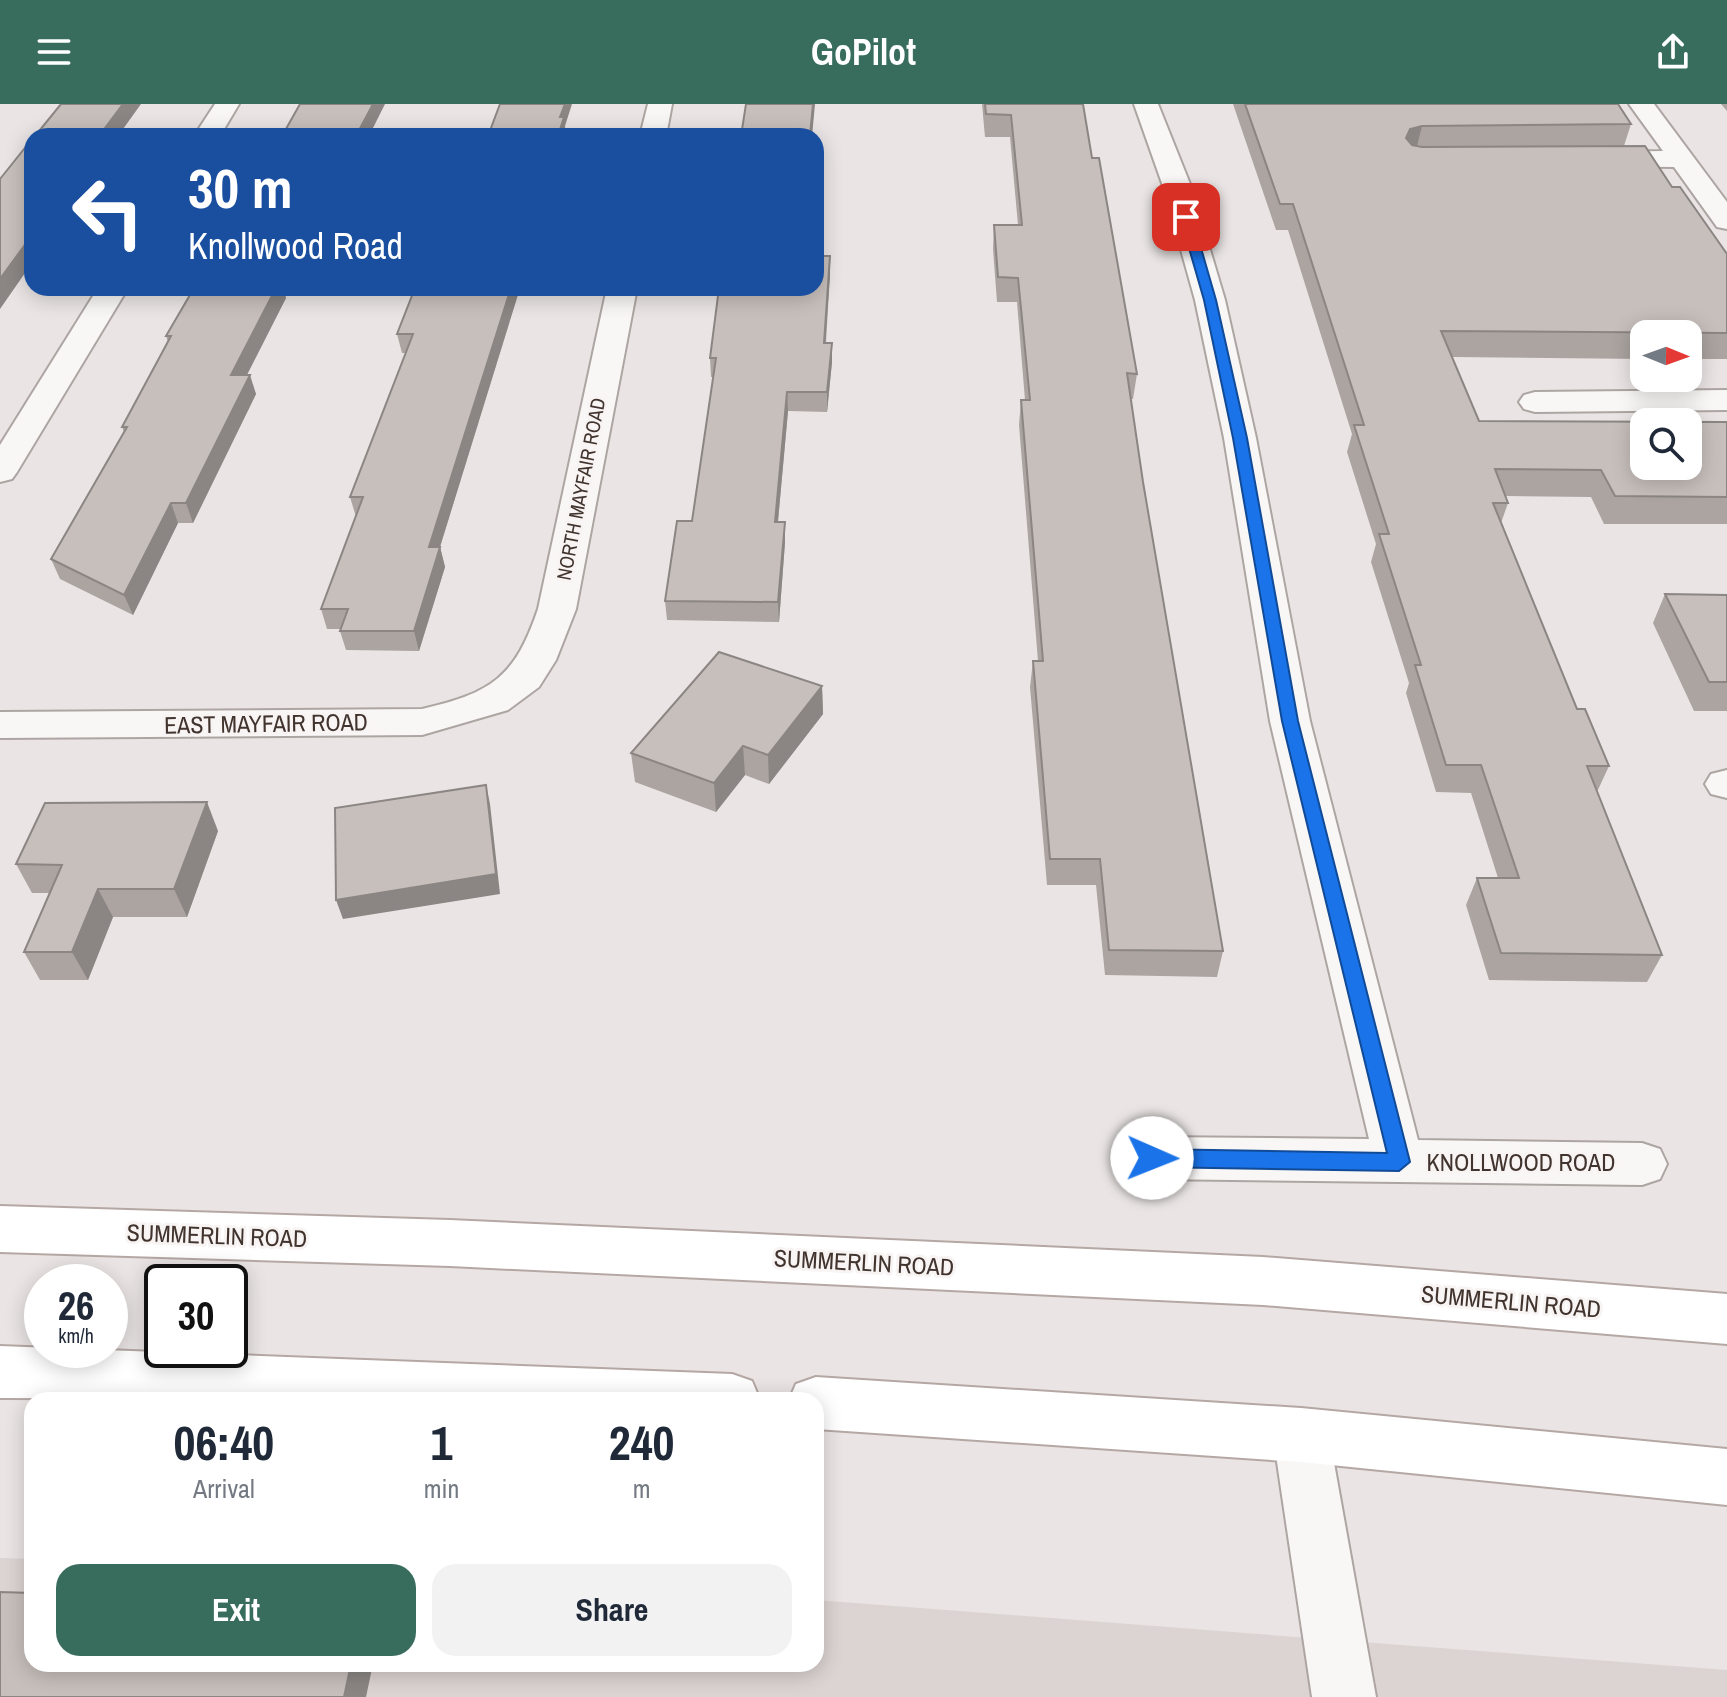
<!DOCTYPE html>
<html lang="en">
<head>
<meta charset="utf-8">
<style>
  :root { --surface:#fff; --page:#f2f2f3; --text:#1f2937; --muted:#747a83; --accent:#386d5e }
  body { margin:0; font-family:"Archivo Narrow",sans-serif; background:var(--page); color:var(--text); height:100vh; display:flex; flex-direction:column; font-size:30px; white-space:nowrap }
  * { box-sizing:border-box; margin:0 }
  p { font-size:26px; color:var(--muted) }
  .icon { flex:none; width:44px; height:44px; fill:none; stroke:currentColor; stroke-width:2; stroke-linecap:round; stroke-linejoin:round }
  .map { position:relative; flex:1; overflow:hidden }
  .sheet { position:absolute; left:24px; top:1288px; width:800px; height:280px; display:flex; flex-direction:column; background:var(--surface); border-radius:24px; box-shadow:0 4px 20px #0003 }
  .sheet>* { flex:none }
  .top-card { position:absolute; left:24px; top:24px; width:800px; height:168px; border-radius:24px; box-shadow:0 4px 20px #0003; background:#1a4fa0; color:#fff; overflow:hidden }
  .needle { width:52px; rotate:91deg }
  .controls { position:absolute; left:1630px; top:216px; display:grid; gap:16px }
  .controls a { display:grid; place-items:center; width:72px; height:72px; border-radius:16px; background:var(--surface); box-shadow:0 4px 20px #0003; font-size:40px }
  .speed { position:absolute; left:24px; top:1160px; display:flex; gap:16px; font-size:40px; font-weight:700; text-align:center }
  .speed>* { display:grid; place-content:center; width:104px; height:104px; border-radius:50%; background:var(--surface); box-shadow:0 4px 20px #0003; line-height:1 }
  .speed small { font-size:20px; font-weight:400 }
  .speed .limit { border:4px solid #111; border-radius:12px; background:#fff; color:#111 }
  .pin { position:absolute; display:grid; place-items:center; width:68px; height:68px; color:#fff; margin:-34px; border-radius:16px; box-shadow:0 4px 12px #0006 }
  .me { position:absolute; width:88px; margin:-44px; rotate:91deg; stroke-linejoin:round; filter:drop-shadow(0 0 6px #0008) }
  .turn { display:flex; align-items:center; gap:28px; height:168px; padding:0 32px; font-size:36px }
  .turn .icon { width:104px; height:104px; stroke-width:2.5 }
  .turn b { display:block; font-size:56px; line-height:68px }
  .eta { display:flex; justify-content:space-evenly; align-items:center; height:136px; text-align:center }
  .eta b { font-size:48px; font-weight:700; line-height:56px }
  .cta { display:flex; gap:16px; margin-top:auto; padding:16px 32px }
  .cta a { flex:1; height:92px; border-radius:24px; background:var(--accent); color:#fff; font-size:32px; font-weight:700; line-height:92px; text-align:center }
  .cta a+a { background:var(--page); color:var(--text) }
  header { display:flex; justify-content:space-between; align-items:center; height:104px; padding:0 32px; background:var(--accent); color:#fff; font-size:36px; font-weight:700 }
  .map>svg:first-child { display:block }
</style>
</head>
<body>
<header><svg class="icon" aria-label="menu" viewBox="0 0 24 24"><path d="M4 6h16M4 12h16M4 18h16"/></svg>GoPilot<svg class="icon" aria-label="share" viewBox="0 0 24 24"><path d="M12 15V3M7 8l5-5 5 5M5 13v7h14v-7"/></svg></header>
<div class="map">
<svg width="1727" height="1593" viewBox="0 0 1727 1593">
  <rect width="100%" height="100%" fill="#eae5e4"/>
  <path fill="#dcd4d2" d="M0,1454L32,1455V1560H816V1496L1727,1566V1593H0Z"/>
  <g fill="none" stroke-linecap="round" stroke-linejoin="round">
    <g stroke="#ada5a2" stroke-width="4">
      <g id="minor">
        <path d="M215,0H239L220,32H194Z"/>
        <path d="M648,0H672L666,32H640Z"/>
        <path d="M1134,0H1158L1192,85L1225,196L1256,334L1310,617L1418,1036L1642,1039L1660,1045L1667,1060L1660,1075L1642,1081L1152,1075L1134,1069L1127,1054L1134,1039L1152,1033L1369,1035L1270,617L1224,334L1195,196L1164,85Z"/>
        <path d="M1629,0H1654L1727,98V125L1717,123L1674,63L1587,62L1583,56L1587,50L1596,48L1663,47Z"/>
        <path d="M98,184H128L17,368L12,375L0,378V341Z"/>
        <path d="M607,184H637L576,505L556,556L539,583L508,606L422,631L0,634V608L422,605C492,589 515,573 538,505Z"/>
        <path d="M1727,286V306L1535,308L1524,305L1519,298L1524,291L1535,288Z"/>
        <path d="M1727,666V694L1711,690L1705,680L1711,670Z"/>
        <path d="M1301,1304L1321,1312L1329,1331L1376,1593H1312L1273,1331L1281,1312Z"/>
      </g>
    </g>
    <g stroke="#b5a8a4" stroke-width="4">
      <g id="primary">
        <path d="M0,1102L450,1116L1263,1153L1727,1190V1240L1263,1201L450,1162L0,1148Z"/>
        <path d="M0,1242L732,1270L752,1277L760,1296L0,1294Z"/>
        <path d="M816,1273L1301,1304L1727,1345V1401L1301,1358L816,1325V1296H789L796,1280Z"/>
      </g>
    </g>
    <use href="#minor" fill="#f9f7f6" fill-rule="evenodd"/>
    <use href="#primary" fill="#fff" fill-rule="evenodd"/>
  </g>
  <g fill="#aba4a1">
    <path d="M982,0H1083L1092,54L1137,270L1133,295H1130L1143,378L1223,847L1217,873L1105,871L1096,781H1047L1030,583L1033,557H1038L1019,321L1021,296H1025L1017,198H997L993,145L994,121H1018L1010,33H985Z"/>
    <path d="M1233,0H1618L1631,20L1624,42L1672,83L1727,150V255H1688V230H1644V255L1452,253L1479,317L1727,318V420H1604L1591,393L1505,392L1508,399L1501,419L1577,605L1609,662L1597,688L1662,851L1647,878L1489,876L1466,801L1477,774H1498L1471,689L1436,688L1406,589L1409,579L1371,458L1376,440L1347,348L1352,330L1288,126H1276Z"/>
    <path d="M1721,0H1727V7Z"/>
    <path d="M823,105L819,152H830V170L826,239L832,258L827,308L788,307L778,418L785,438L779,518L667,516L665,497L692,417L713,273H711L710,254Z"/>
    <path d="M194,184H286L284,188L286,194L247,271L256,290L193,419H178L133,511L60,475L51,455L124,328L122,323L168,238L166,232Z"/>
    <path d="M415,184H520L440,443L445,463L419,547L346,546L340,527L341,525H327L321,505L356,413L350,393L406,249H402L397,230Z"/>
    <path d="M1665,490L1727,491V607H1694L1653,519Z"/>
    <path d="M822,582L823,610L769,680L745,671L716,708L635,678L631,649Z"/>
    <path d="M218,727L187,813H113L88,876H40L24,848L50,789H32L16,760Z"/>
  </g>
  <g fill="#8b8683">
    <path d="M123,0H141L118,32H99Z"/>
    <path d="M373,0H385L369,32H356Z"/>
    <path d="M565,0H572L565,22L566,32H558L560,13Z"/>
    <path d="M813,0H815L812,32H810Z"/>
    <path d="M1422,22L1416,46L1406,34L1410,25Z"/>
    <path d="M818,37V55L816,85V63Z"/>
    <path d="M822,87L823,105L818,170V152Z"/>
    <path d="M32,131V159L0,205V175Z"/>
    <path d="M830,152V170L824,258V239Z"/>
    <path d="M276,184H286L284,188L286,194L237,290L231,271Z"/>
    <path d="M511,184H520L434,462L429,443Z"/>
    <path d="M832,239V258L827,308V288Z"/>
    <path d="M250,271L256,290L193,419L186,399Z"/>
    <path d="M787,288L788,307L776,438L775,418Z"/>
    <path d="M171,399L178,419L133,511L124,491Z"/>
    <path d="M785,418V438L779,518L778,498Z"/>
    <path d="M440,443L445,463L419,547L414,527Z"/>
    <path d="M822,582L823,610L769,680L768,651Z"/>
    <path d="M743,642L745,671L716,708L714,679Z"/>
    <path d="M486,681L490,700L500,790L343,815L336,796Z"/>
    <path d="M207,698L218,727L187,813L174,785Z"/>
    <path d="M98,785L113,813L88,876L72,848Z"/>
    <path d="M351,1560H373L366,1593H344Z"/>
  </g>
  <g fill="#c7bfbb" stroke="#8b8683" stroke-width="2" fill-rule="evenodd">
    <path d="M61,0H123L99,32H35Z"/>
    <path d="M300,0H373L356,32H282Z"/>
    <path d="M500,0H565L560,13H564L558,32H488Z"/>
    <path d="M746,0H813L810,32H741Z"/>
    <path d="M985,0H1083L1092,54H1099L1137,270L1127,269L1143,378L1223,847L1109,846L1100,755H1050L1033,557H1043L1021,296H1030L1018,174L998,173L994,121H1022L1011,11L986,10Z"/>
    <path d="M1245,0H1618L1631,20L1422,22L1410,25L1406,34L1412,41L1422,43L1645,42L1672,83H1680L1727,150V229L1441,227L1479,317L1727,318V393L1615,392L1601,366L1495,365L1508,399H1493L1577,605H1585L1609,662H1587L1662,851L1501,849L1477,774H1519L1481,661H1446L1415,561H1421L1379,430H1389L1354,321H1364L1293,100H1280ZM1644,318H1688V362H1644Z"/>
    <path d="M32,35V131L0,175V75Z"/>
    <path d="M816,37H818L816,63Z"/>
    <path d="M816,87H822L818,152H830L824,239H832L827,288H787L775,418H785L778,498L665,497L677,417H692L716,254H710L719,184H816Z"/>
    <path d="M194,184H276L231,271H250L186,399H171L124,491L51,455L127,323H122L171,232H166Z"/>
    <path d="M415,184H511L429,443H440L414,527H340L348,505H321L363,393H350L413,230H397Z"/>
    <path d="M1665,490L1727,491V578H1709Z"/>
    <path d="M719,548L822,582L768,651L743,642L714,679L631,649Z"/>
    <path d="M486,681L496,770L336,796L335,704Z"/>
    <path d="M207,698L174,785H98L72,848H24L62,761L16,760L45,699Z"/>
    <path d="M0,1488L32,1489V1560H351L344,1593H0Z"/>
  </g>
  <path fill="#1a73e8" stroke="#114b97" stroke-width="2" d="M1186,110L1192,113L1216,196L1247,334L1298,617L1410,1058L1399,1067L1152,1063L1142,1054L1152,1045L1387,1049L1282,617L1233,334L1204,196L1180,113Z"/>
  <g text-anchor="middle" stroke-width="6" stroke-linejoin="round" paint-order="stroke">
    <g font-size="20" fill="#41332d" stroke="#f8f4f3">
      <text transform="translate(581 385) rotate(-79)" y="7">NORTH MAYFAIR ROAD</text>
    </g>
    <g font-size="24" fill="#41332d" stroke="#f8f4f3">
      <text transform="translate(266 620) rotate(-1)" y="8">EAST MAYFAIR ROAD</text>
      <text x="1521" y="1067">KNOLLWOOD ROAD</text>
      <text transform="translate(217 1132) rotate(2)" y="8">SUMMERLIN ROAD</text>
      <text transform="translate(864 1159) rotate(3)" y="8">SUMMERLIN ROAD</text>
      <text transform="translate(1511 1198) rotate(5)" y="8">SUMMERLIN ROAD</text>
    </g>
  </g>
</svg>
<div class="controls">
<a><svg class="needle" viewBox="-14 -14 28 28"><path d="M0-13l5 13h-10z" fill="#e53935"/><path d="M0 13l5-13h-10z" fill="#747a83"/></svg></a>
<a><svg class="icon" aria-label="search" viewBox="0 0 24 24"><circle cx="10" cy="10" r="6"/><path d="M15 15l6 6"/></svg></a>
</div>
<div class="speed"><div>26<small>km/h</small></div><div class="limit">30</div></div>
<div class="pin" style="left:1186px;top:113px;background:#d93025"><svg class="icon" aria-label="arrive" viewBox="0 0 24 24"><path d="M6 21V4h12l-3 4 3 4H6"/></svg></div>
<svg class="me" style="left:1152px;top:1054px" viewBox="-20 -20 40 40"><circle r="19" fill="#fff"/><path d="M0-13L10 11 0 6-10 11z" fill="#1a73e8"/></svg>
<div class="top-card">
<div class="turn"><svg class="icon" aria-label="left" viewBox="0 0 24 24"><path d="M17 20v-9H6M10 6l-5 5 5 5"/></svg><div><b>30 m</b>Knollwood Road</div></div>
</div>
<section class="sheet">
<div class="eta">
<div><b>06:40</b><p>Arrival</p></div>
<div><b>1</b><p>min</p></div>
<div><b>240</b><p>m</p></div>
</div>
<div class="cta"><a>Exit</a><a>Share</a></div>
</section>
</div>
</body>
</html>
